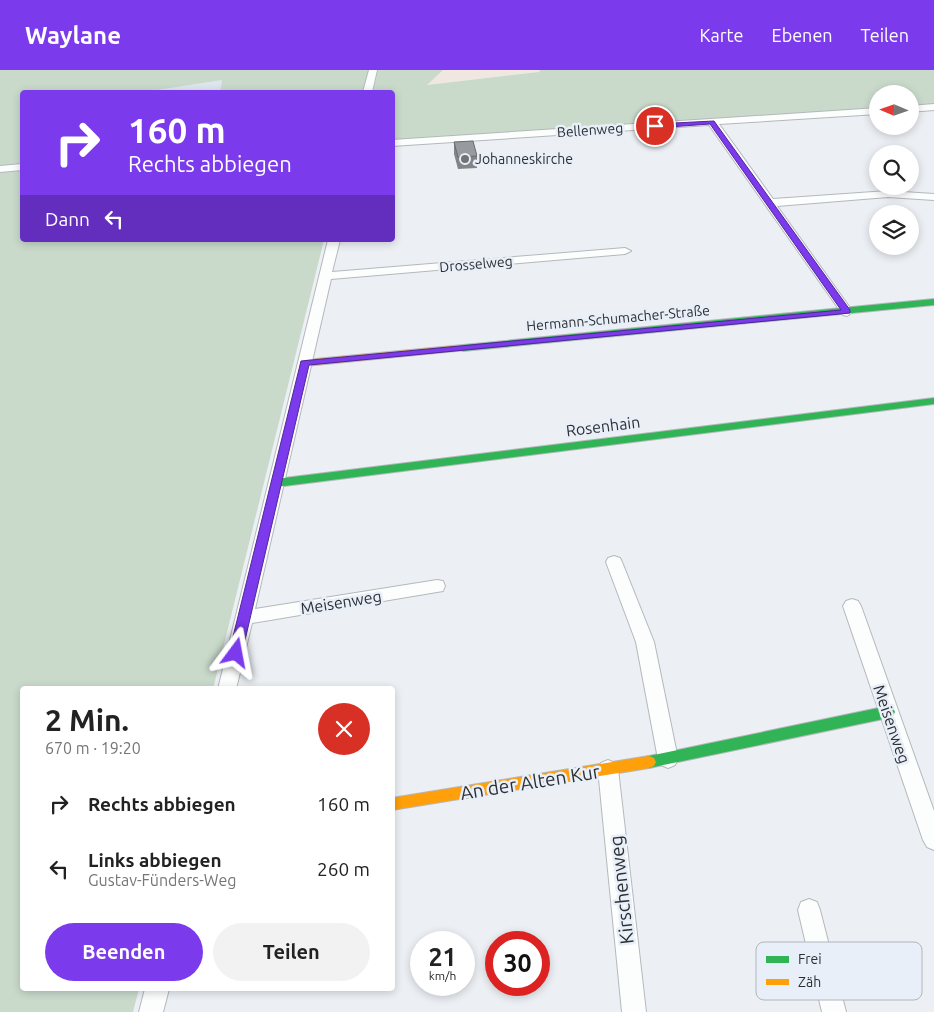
<!DOCTYPE html>
<html lang="de">
<head>
<meta charset="utf-8">
<style>
  :root { --surface:#fff; --page:#f2f2f2; --text:#222; --muted:#767676; --accent:#7c3aed }
  body { margin:0; font-family:Ubuntu,sans-serif; background:var(--page); color:var(--text); height:100vh; display:flex; flex-direction:column; font-size:19px; white-space:nowrap }
  * { box-sizing:border-box; margin:0 }
  p { font-size:16px; color:var(--muted) }
  .icon { flex:none; width:28px; height:28px; fill:none; stroke:currentColor; stroke-width:2; stroke-linecap:round; stroke-linejoin:round }
  .map { position:relative; flex:1; overflow:hidden }
  .drawer { position:absolute; left:20px; top:616px; width:375px; height:305px; display:flex; flex-direction:column; background:var(--surface); border-radius:5px; box-shadow:0 2px 8px #0003 }
  .drawer>* { flex:none }
  .top-card { position:absolute; left:20px; top:20px; width:375px; height:152px; border-radius:5px; box-shadow:0 2px 8px #0003; background:#7c3aed; color:#fff; overflow:hidden }
  .needle { width:32px; rotate:272deg }
  .buttons { position:absolute; left:869px; top:15px; display:grid; gap:10px }
  .buttons a { display:grid; place-items:center; width:50px; height:50px; border-radius:50%; background:var(--surface); box-shadow:0 2px 8px #0003; font-size:25px }
  .speed { position:absolute; left:410px; top:861px; display:flex; gap:10px; font-size:25px; font-weight:700; text-align:center }
  .speed>* { display:grid; place-content:center; width:65px; height:65px; border-radius:50%; background:var(--surface); box-shadow:0 2px 8px #0003; line-height:1 }
  .speed small { font-size:12px; font-weight:400 }
  .speed .limit { border:8px solid #d22; background:#fff; color:#111 }
  .pin { position:absolute; display:grid; place-items:center; width:42px; height:42px; color:#fff; margin:-21px; border:2px solid #fff; border-radius:50%; box-shadow:0 1px 5px #0007 }
  .me { position:absolute; width:55px; margin:-28px; rotate:13deg; stroke-linejoin:round; filter:drop-shadow(0 0 4px #0008) }
  .turn { display:flex; align-items:center; gap:18px; height:105px; padding:0 25px; font-size:22px }
  .turn .icon { width:65px; height:65px; stroke-width:2.5 }
  .turn b { display:block; font-size:35px; line-height:42px }
  .then { display:flex; align-items:center; height:48px; padding:0 25px; background:#0003; gap:10px; font-size:19px }
  .round { display:grid; place-items:center; flex:none; width:52px; height:52px; border-radius:26px; background:var(--page) }
  .summary { display:flex; align-items:center; justify-content:space-between; height:85px; padding:0 25px }
  h1 { font-size:30px; font-weight:700; line-height:38px }
  .button { display:flex; gap:10px; margin-top:auto; padding:10px 25px }
  .button a { flex:1; height:58px; border-radius:30px; background:var(--accent); color:#fff; font-size:20px; font-weight:700; line-height:58px; text-align:center }
  .button a+a { background:var(--page); color:var(--text) }
  ul { padding:0; list-style:none }
  li { display:flex; align-items:center; gap:15px; height:65px; padding:0 25px }
  li div { flex:1 }
  li b { display:block; font-size:19px }
  li em { font-style:normal }
  header { display:flex; align-items:center; gap:30px; box-sizing:border-box; height:70px; padding:0 25px; background:var(--accent); color:#fff }
  header strong { font-size:24px }
  nav { display:flex; gap:28px; margin-inline-start:auto; font-size:18px }
  .map>svg:first-child { display:block }
</style>
</head>
<body>
<header>
<strong>Waylane</strong>
<nav><a>Karte</a><a>Ebenen</a><a>Teilen</a></nav>
</header>
<div class="map">
<svg width="934" height="942" viewBox="0 0 934 942">
  <rect width="100%" height="100%" fill="#ecf0f4"/>
  <path fill="#f1e7e1" d="M443,0H540L539,2L426,15Z"/>
  <path fill="#dee5ef" d="M222,10L220,22H145Z"/>
  <g fill="#c9dacb">
    <path d="M0,0H369L363,22H220L222,10L145,22H22V94L0,96Z"/>
    <path d="M378,0H443L427,15L539,2L540,0H934V36L910,37V24H878L877,39L393,71L392,22H373Z"/>
    <path d="M22,100V170H324L213,619H22V919H139L133,942H0V101Z"/>
  </g>
  <g fill="none" stroke-linecap="round" stroke-linejoin="round">
    <g stroke="#b5b8bb" stroke-width="2">
      <g id="street">
        <path d="M369,0H377L372,22H363Z"/>
        <path d="M934,34V40L910,42V36Z"/>
        <path d="M878,38V44L719,54L773,129L888,121L934,124V130L888,127L777,136L853,242L847,246L843,245L709,55L392,76V70Z"/>
        <path d="M22,94V100L0,102V96Z"/>
        <path d="M328,170H340L332,202L625,178L631,181L625,184L331,209L255,539L437,510L443,511L445,516L443,521L437,522L252,553L236,619H218Z"/>
        <path d="M614,486L620,488L622,492L654,572L678,689L675,695L668,698L661,695L658,689L636,572L606,492L608,488Z"/>
        <path d="M852,529L858,531L861,536L934,741V780L927,777L923,770L843,536L846,531Z"/>
        <path d="M608,690L615,693L618,699L646,942H622L598,699L601,693Z"/>
        <path d="M809,829L817,832L820,840L846,942H822L798,840L801,832Z"/>
        <path d="M145,919H169L163,942H139Z"/>
      </g>
    </g>
    <g stroke="#b5b8bb" stroke-width="2">
      <g id="fast">
        <path d="M934,229V235L463,281L458,278L463,275Z"/>
        <path d="M934,328V334L276,417L271,413L276,409Z"/>
        <path d="M888,636L893,638L895,642L893,646L888,648L649,698L644,696L642,692L644,688L649,686Z"/>
      </g>
    </g>
    <g stroke="#b5b8bb" stroke-width="2">
      <g id="slow">
        <path d="M463,275L466,276V280L305,296L300,293L305,290Z"/>
        <path d="M649,686L654,688L656,692L654,696L649,698L392,740V728Z"/>
      </g>
    </g>
    <use href="#street" fill="#fcfdfd" fill-rule="evenodd"/>
    <use href="#fast" fill="#30b455" fill-rule="evenodd"/>
    <use href="#slow" fill="#ff9f0a" fill-rule="evenodd"/>
  </g>
  <path fill="#828488" d="M454,72L477,86V98L458,99L454,84Z"/>
  <path fill="#979a9e" stroke="#6a6c6f" d="M473,71L477,86L458,87L454,72Z"/>
  <path fill="#7c3aed" stroke="#51269a" d="M714,51L850,240V243L309,295L242,583L240,587H231L229,583L301,291L841,240L710,54L655,58L652,56L655,54Z"/>
  <circle fill="#707377" stroke="#e8eff8" stroke-width="2" cx="465" cy="89" r="5"/>
  <g text-anchor="middle" stroke-width="5" stroke-linejoin="round" paint-order="stroke">
    <g font-size="14" fill="#2d3033" stroke="#e8eff8">
      <text transform="translate(590 60) rotate(-4)" y="5">Bellenweg</text>
      <text transform="translate(476 194) rotate(-5)" y="5">Drosselweg</text>
      <text transform="translate(618 248) rotate(-5)" y="5">Hermann-Schumacher-Straße</text>
    </g>
    <g font-size="14" fill="#2d3033" stroke="#e8eff8" text-anchor="start">
      <text x="475" y="94">Johanneskirche</text>
    </g>
    <g font-size="16" fill="#2d3033" stroke="#e8eff8">
      <text transform="translate(603 356) rotate(-7)" y="6">Rosenhain</text>
      <text transform="translate(341 532) rotate(-9)" y="6">Meisenweg</text>
      <text transform="translate(892 654) rotate(71)" y="6">Meisenweg</text>
    </g>
    <g font-size="19" fill="#2d3033" stroke="#e8eff8">
      <text transform="translate(530 712) rotate(-9)" y="7">An der Alten Kur</text>
      <text transform="translate(621 820) rotate(-96)" y="7">Kirschenweg</text>
    </g>
  </g>
  <rect x="756" y="872" width="166" height="58" rx="8" fill="#e8eff8" stroke="#b0b6bd" stroke-width="1"/>
  <rect x="766" y="886" width="23" height="7" fill="#30b455"/>
  <rect x="766" y="909" width="23" height="6" fill="#ff9f0a"/>
  <g font-size="14" fill="#2d3033">
    <text x="798" y="894">Frei</text>
    <text x="798" y="917">Zäh</text>
  </g>
</svg>
<div class="buttons">
<a><svg class="needle" viewBox="-14 -14 28 28"><path d="M0-13l5 13h-10z" fill="#e53935"/><path d="M0 13l5-13h-10z" fill="#767676"/></svg></a>
<a><svg class="icon" aria-label="search" viewBox="0 0 24 24"><circle cx="10" cy="10" r="6"/><path d="M15 15l6 6"/></svg></a>
<a><svg class="icon" aria-label="layers" viewBox="0 0 24 24"><path d="M12 4l9 5-9 5-9-5zM3 14l9 5 9-5"/></svg></a>
</div>
<div class="speed"><div>21<small>km/h</small></div><div class="limit">30</div></div>
<div class="pin" style="left:655px;top:56px;background:#d93025"><svg class="icon" aria-label="arrive" viewBox="0 0 24 24"><path d="M6 21V4h12l-3 4 3 4H6"/></svg></div>
<svg class="me" style="left:236px;top:583px" viewBox="-20 -20 40 40"><path d="M0-17L14 15 0 8-14 15z" fill="#7c3aed" stroke="#fff" stroke-width="4"/></svg>
<div class="top-card">
<div class="turn"><svg class="icon" aria-label="right" viewBox="0 0 24 24"><path d="M7 20v-9h11M14 6l5 5-5 5"/></svg><div><b>160 m</b>Rechts abbiegen</div></div>
<div class="then">Dann<svg class="icon" aria-label="left" viewBox="0 0 24 24"><path d="M17 20v-9H6M10 6l-5 5 5 5"/></svg></div>
</div>
<section class="drawer">
<div class="summary"><div><h1>2 Min.</h1><p>670 m · 19:20</p></div><a class="round" style="background:#d93025;color:#fff"><svg class="icon" aria-label="close" viewBox="0 0 24 24"><path d="M6 6l12 12M18 6L6 18"/></svg></a></div>
<ul>
<li><svg class="icon" aria-label="right" viewBox="0 0 24 24"><path d="M7 20v-9h11M14 6l5 5-5 5"/></svg><div><b>Rechts abbiegen</b></div><em>160 m</em></li>
<li><svg class="icon" aria-label="left" viewBox="0 0 24 24"><path d="M17 20v-9H6M10 6l-5 5 5 5"/></svg><div><b>Links abbiegen</b><p>Gustav-Fünders-Weg</p></div><em>260 m</em></li>
</ul>
<div class="button"><a>Beenden</a><a>Teilen</a></div>
</section>
</div>
</body>
</html>
